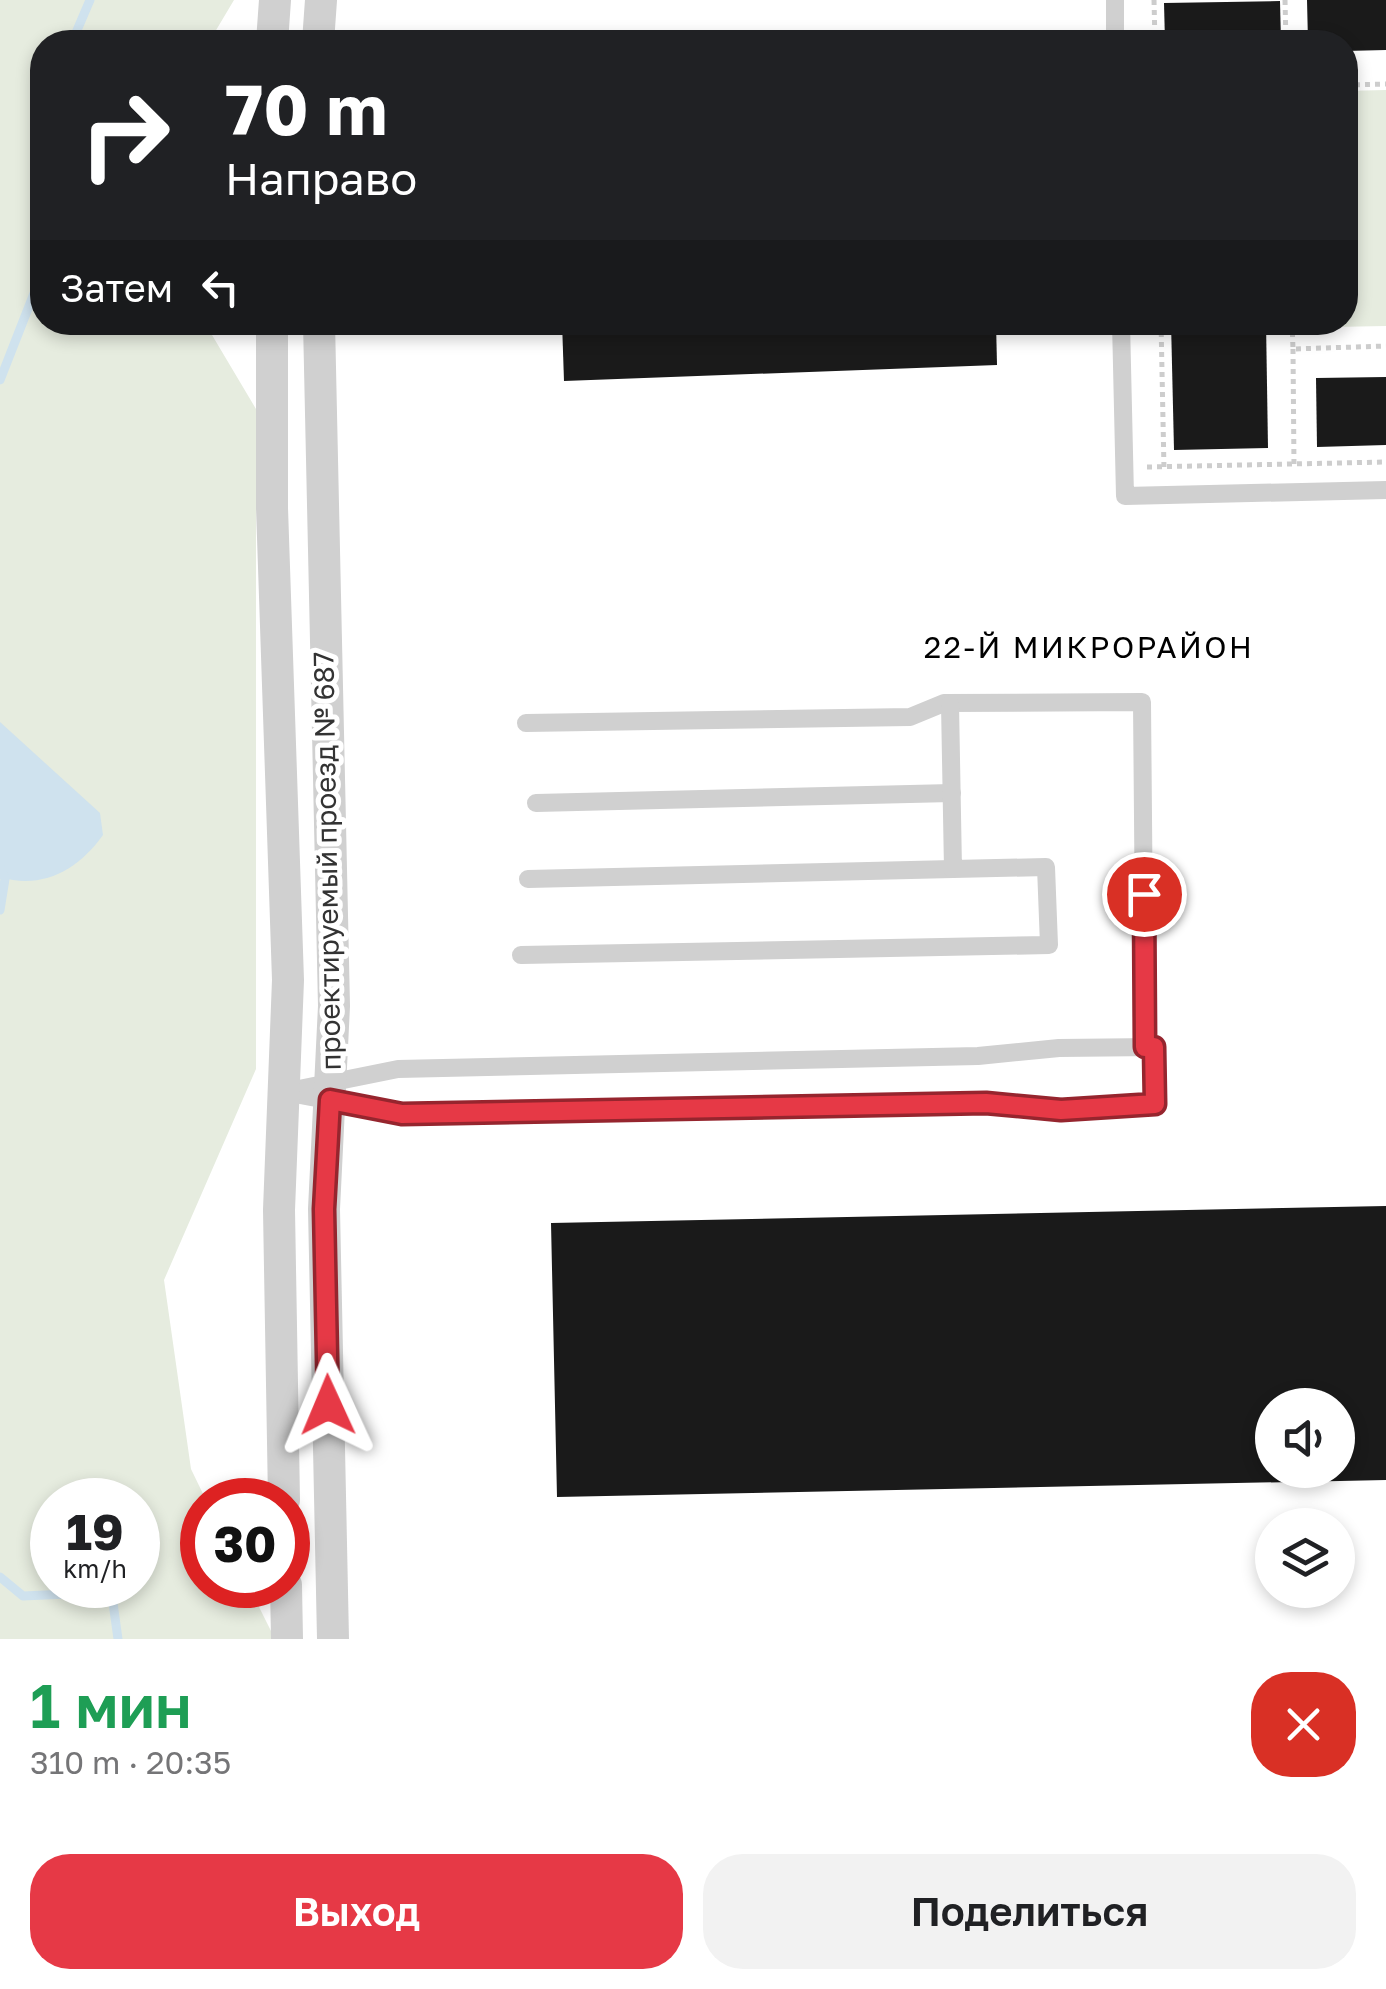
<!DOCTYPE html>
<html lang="ru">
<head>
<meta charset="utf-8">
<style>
  :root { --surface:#fff; --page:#f2f2f2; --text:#202124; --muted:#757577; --accent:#e63946 }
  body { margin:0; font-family:"Golos Text",sans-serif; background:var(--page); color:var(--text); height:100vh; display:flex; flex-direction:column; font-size:38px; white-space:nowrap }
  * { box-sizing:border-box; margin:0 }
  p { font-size:32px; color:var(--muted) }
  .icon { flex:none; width:55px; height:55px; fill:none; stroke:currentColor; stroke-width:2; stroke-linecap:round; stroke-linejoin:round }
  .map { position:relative; height:1639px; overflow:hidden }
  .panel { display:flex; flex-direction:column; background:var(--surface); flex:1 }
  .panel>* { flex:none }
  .banner { position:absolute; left:30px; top:30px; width:1328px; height:305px; border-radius:40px; box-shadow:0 5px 15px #0003; background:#202124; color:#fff; overflow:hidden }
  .fabs { position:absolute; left:1255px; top:1388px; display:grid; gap:20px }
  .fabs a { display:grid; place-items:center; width:100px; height:100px; border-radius:50%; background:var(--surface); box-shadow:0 5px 15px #0003; font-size:50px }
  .speed { position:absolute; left:30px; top:1478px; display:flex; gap:20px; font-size:50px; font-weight:700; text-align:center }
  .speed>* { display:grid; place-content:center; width:130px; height:130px; border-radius:50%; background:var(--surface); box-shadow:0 5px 15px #0003; line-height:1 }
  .speed small { font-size:25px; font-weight:400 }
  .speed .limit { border:15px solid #d22; background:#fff; color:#111 }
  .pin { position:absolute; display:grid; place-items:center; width:85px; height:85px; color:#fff; margin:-42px; border:5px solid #fff; border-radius:50%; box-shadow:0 2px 10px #0007 }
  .me { position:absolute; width:110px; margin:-55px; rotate:359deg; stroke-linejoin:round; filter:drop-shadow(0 0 8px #0008) }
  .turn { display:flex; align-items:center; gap:35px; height:210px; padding:0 30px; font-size:45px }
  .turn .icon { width:130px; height:130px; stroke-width:2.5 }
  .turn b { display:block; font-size:70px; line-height:85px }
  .then { display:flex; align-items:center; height:95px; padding:0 30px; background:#0003; gap:20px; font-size:38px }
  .round { display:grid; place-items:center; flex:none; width:105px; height:105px; border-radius:40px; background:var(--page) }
  .head { display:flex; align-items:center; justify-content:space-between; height:170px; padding:0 30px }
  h1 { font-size:60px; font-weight:600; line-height:75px; color:#1e9e55 }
  .primary-button { display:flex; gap:20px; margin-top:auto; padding:20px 30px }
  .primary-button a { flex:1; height:115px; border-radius:40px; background:var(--accent); color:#fff; font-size:40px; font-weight:600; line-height:115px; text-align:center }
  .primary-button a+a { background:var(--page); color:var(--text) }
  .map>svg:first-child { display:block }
</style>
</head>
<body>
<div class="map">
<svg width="1386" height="1639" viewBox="0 0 1386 1639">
  <rect width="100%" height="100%" fill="#fff"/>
  <g fill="#e6ecdf" fill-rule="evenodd">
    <path d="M0,0H234L209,42H42V322L193,323L212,335L256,409V1069L164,1280L191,1469L206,1500L202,1585H248L275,1639H0ZM52,1500H138V1585H52Z"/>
    <path d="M1386,90V326L1333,327L1324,323L1345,322V91Z"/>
  </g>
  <path fill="#cfe2ee" d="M0,722L100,813L103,835C78,870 42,890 0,877Z"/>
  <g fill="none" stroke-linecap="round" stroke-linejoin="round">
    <g stroke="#cfe2ee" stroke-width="9">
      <path d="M72,42L90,0"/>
      <path d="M0,380L42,273"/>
      <path d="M0,867L5,879L0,910"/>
      <path d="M0,1577L23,1596L90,1593L113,1603L118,1639"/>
    </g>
  </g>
  <g fill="#1a1a1a" fill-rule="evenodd">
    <path d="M1307,0H1386V50L1345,51V42H1308Z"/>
    <path d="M1280,1L1281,42H1165L1164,3Z"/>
    <path d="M562,322H996L997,365L564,381Z"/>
    <path d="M1171,322H1266L1268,448L1174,450Z"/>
    <path d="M1386,377V445L1317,447L1316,378Z"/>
    <path d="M1386,1206V1480L557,1497L551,1223ZM1272,1405H1338V1470H1272Z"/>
  </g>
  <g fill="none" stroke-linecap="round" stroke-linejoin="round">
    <g stroke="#cdcdcd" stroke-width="5" stroke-dasharray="5 5" stroke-linecap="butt">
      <path d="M1154,0L1155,42"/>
      <path d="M1285,0L1286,42"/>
      <path d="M1345,85L1386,84"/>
      <path d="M1161,322L1164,469"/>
      <path d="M1292,322L1293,349L1386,346"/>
      <path d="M1293,349L1294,466"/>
      <path d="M1147,467L1386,462"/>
    </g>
    <g stroke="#d0d0d0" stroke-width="18">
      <path d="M1115,0V42"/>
      <path d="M1121,322L1125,496L1386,490"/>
      <path d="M526,723L910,717L944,703L1142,702L1145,1047"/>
      <path d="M536,803L952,793"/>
      <path d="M528,879L953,869"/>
      <path d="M521,955L1049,945L1046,867L953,869L950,704"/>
      <path d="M1154,1047L1155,1105L1061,1110L985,1103L402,1114L284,1092L398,1069L978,1056L1059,1048Z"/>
    </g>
    <g stroke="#d0d0d0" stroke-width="32">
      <path d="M272,42L275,0"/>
      <path d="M318,42L321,0"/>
      <path d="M272,322V508L288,980L279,1210L284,1500"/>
      <path d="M319,322L334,1006L324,1209L333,1639"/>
      <path d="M286,1585L287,1639"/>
    </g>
  </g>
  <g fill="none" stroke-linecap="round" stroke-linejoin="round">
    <g stroke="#96252e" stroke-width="25">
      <path id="route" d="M328,1405L324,1209L330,1100L402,1114L986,1103L1061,1110L1155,1104L1154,1047H1145L1144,894"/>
    </g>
    <use href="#route" stroke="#e63946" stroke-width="18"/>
  </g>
  <g text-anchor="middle" stroke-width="10" stroke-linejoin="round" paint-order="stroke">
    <g font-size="28" fill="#333" stroke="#fff">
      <text transform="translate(327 861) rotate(-91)" y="10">проектируемый проезд № 687</text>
    </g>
    <g font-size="30" letter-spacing="2.5" fill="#000" stroke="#fff">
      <text x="1089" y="658">22-Й МИКРОРАЙОН</text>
    </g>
  </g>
</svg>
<div class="fabs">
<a><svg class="icon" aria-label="sound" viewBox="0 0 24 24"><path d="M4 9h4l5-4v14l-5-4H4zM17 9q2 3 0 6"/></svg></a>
<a><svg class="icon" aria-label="layers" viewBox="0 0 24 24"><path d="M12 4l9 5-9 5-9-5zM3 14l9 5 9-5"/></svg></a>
</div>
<div class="speed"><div>19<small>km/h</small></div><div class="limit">30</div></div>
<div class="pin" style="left:1144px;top:894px;background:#d93025"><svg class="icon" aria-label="arrive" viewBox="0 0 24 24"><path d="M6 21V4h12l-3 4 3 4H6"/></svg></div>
<svg class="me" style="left:328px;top:1405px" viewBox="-20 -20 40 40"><path d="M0-17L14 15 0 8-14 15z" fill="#e63946" stroke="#fff" stroke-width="4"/></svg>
<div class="banner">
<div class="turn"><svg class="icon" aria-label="right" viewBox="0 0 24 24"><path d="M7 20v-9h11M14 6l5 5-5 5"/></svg><div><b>70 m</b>Направо</div></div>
<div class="then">Затем<svg class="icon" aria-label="left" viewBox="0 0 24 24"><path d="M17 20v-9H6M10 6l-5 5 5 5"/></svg></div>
</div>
</div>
<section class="panel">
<div class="head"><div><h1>1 мин</h1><p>310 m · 20:35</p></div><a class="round" style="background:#d93025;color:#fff"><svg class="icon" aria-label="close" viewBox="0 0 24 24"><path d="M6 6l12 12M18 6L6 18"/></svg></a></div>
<div class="primary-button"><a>Выход</a><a>Поделиться</a></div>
</section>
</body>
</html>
